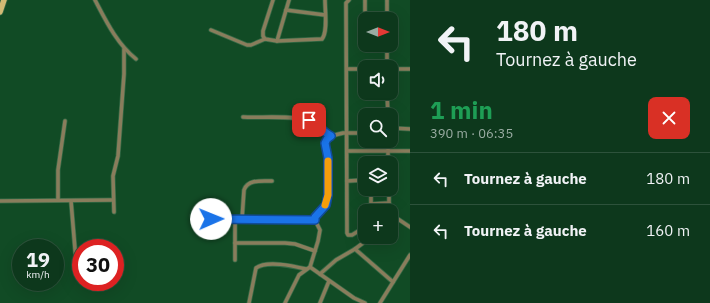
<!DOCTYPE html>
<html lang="fr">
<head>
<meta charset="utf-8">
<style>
  :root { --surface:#0d381c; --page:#1b4329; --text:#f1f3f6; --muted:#9aaca3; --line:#2d523b }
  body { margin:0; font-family:"IBM Plex Sans",sans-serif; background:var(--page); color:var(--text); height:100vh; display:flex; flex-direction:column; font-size:15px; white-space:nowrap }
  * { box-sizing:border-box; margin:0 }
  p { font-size:13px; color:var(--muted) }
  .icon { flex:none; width:22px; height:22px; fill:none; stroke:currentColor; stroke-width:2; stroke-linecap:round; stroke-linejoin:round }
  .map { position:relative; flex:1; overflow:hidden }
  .side { display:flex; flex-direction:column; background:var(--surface); width:300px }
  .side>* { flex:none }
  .top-card { background:#0d381c; color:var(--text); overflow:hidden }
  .needle { width:26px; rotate:90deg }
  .fabs { position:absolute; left:358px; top:12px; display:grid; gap:8px }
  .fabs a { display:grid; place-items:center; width:40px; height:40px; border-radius:8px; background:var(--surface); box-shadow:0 4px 16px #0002,0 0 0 1px var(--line); font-size:20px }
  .speed { position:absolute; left:12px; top:239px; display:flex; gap:8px; font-size:20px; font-weight:700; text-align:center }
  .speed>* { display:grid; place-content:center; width:52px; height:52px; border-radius:50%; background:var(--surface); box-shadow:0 4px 16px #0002,0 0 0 1px var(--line); line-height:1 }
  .speed small { font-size:10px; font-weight:400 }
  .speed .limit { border:6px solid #d22; background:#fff; color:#111 }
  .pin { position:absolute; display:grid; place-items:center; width:34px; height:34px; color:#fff; margin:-17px; border-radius:8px; box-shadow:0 2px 6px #0006 }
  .me { position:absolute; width:44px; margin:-22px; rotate:89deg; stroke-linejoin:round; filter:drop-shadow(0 0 3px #0008) }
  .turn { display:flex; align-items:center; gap:14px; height:84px; padding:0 20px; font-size:18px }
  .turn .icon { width:52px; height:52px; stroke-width:2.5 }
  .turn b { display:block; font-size:28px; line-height:34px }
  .round { display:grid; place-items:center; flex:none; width:42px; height:42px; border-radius:8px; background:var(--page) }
  .headline { display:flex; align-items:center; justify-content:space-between; height:68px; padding:0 20px }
  h1 { font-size:24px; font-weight:800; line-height:30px; color:#1e9e55 }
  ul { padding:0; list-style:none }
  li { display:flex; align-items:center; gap:12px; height:52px; padding:0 20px; border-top:1px solid var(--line) }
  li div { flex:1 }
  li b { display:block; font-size:15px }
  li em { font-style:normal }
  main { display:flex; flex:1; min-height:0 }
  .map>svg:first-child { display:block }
</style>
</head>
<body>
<main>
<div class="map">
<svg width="410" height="303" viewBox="0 0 410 303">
  <rect width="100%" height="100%" fill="#114b25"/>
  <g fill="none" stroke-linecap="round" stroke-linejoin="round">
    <g stroke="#346a46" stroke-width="5">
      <g id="minor">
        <path d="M95,0C106,21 117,44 136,59"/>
        <path d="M273,0L263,31V36L265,39L277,41L322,39C328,32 325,10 325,0"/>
        <path d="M349,0L346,3L347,233L348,235H352L365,227"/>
        <path d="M365,0V19"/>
        <path d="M387,0V19"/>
        <path d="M286,10L325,15"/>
        <path d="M211,30L247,45H251L265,39"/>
        <path d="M277,41L289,0"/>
        <path d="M387,45V67"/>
        <path d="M347,69H365"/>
        <path d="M391,69H410"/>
        <path d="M387,93L388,115"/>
        <path d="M243,117C260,118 296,115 311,121C319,125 323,132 331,136"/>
        <path d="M391,128L410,129"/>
        <path d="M388,141V163"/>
        <path d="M348,151H410"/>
        <path d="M347,181L365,180"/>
        <path d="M371,189V211"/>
        <path d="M389,189V211"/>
        <path d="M58,200V170L65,121"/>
        <path d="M0,201L113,200"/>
        <path d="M71,201L76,261"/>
        <path d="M371,204L389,203"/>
        <path d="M114,212L113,176L118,156L124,74V49"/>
        <path d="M391,218L395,217L410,227"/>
        <path d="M211,219L315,220"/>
        <path d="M235,219V260"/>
        <path d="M242,219L244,190C248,179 262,181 272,181"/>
        <path d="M235,243H285L295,244L315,251"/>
        <path d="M355,249L393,282"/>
        <path d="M310,267L354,298L365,303"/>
        <path d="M320,274L336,260L355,249L371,237"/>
        <path d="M249,303L256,268C267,260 293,266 306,269"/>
        <path d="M285,303L299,275L310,267L318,241L320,230L315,220V217L326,205L328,195V158L325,143L327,139L331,136L343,133H365"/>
        <path d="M320,303L329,281"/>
        <path d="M380,303L410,255"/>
      </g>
    </g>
    <g stroke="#346a46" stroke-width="7">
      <path id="primary" d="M0,12L4,0"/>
    </g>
    <use href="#minor" stroke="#897d5c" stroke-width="3.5"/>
    <use href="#primary" stroke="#d2ba74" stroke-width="5.5"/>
  </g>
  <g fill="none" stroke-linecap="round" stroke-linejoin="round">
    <g stroke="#114b97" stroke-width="10">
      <path id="route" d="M211,219L315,220V217L326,205L328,195V158L325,143L327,139L331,136C323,132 318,124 309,120"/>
    </g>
    <use href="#route" stroke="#1a73e8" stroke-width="7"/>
    <path stroke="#f59e0b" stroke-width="7" d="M325,205L328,195V161"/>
  </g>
</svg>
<div class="fabs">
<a><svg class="needle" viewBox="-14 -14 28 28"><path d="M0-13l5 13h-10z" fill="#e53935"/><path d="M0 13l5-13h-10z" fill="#9aaca3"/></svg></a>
<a><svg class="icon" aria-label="sound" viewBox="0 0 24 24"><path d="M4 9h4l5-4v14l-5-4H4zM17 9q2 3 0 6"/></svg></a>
<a><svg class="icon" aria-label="search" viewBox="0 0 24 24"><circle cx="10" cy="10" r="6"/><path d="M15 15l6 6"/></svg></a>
<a><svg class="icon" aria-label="layers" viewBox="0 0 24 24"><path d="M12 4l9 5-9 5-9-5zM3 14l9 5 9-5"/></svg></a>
<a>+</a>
</div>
<div class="speed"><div>19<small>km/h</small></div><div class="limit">30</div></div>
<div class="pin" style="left:309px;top:120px;background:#d93025"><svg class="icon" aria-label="arrive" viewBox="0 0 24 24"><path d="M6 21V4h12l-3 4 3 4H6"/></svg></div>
<svg class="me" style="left:211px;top:219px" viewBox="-20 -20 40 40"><circle r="19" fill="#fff"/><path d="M0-13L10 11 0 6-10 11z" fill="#1a73e8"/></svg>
</div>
<section class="side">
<div class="top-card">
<div class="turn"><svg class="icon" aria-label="left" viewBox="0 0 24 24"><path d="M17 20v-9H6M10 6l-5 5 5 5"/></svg><div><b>180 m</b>Tournez à gauche</div></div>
</div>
<div class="headline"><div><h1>1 min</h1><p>390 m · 06:35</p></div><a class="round" style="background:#d93025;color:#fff"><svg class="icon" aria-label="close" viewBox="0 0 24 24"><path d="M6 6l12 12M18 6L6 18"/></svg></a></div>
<ul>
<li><svg class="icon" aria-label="left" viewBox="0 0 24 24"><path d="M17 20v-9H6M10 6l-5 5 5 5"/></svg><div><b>Tournez à gauche</b></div><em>180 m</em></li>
<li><svg class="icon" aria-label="left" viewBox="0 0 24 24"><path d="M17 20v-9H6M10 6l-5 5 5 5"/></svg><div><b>Tournez à gauche</b></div><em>160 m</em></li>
</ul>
</section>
</main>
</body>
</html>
